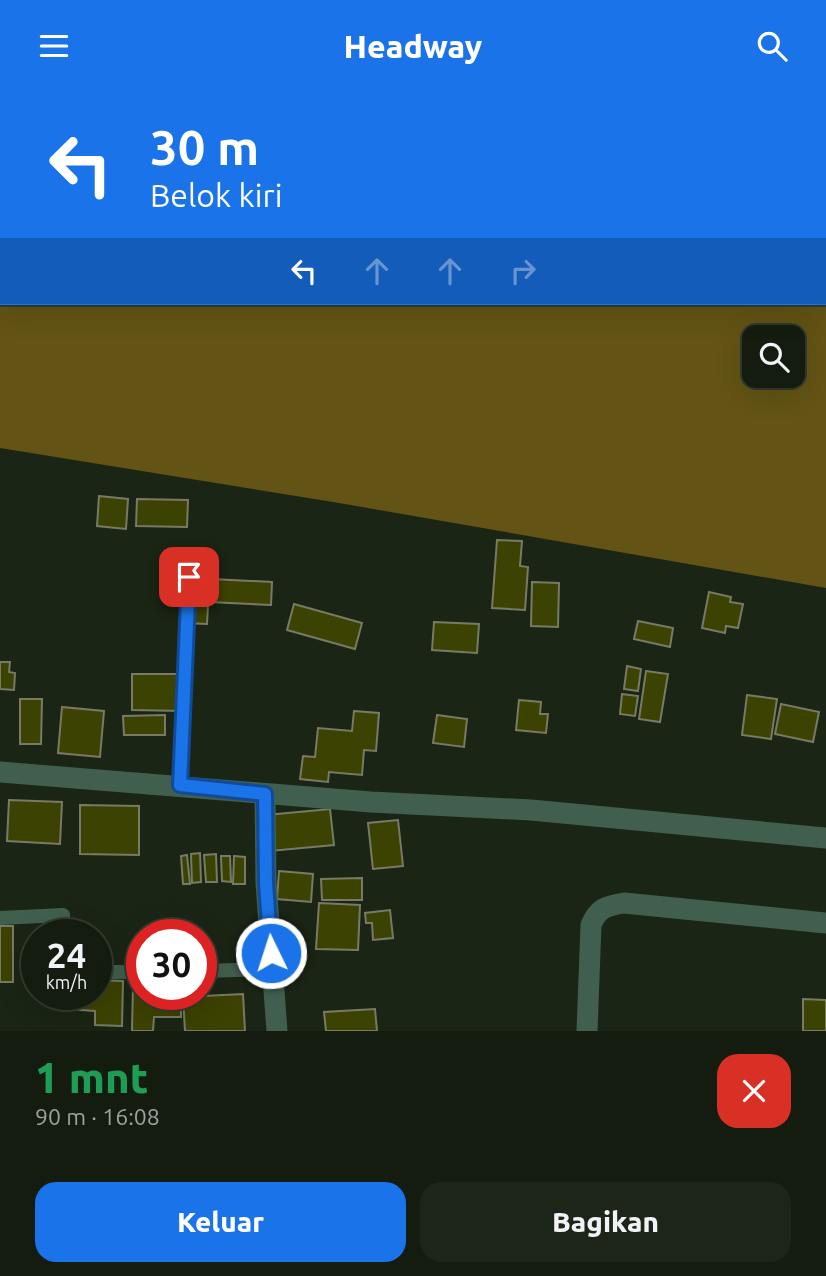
<!DOCTYPE html>
<html lang="id">
<head>
<meta charset="utf-8">
<style>
  :root { --surface:#141c10; --page:#1d2519; --text:#f1f3f6; --muted:#9da19f; --line:#333a30; --accent:#1a73e8 }
  body { margin:0; font-family:Ubuntu,sans-serif; background:var(--page); color:var(--text); height:100vh; display:flex; flex-direction:column; font-size:26px; white-space:nowrap }
  * { box-sizing:border-box; margin:0 }
  p { font-size:23px; color:var(--muted) }
  .icon { flex:none; width:38px; height:38px; fill:none; stroke:currentColor; stroke-width:2; stroke-linecap:round; stroke-linejoin:round }
  .map { position:relative; height:940px; overflow:hidden }
  .panel { display:flex; flex-direction:column; background:var(--surface); flex:1 }
  .panel>* { flex:none }
  .hud { position:absolute; left:0px; top:0px; width:826px; height:214px; box-shadow:0 7px 28px #0002,0 0 0 2px var(--line); background:#1a73e8; color:#fff; overflow:hidden }
  .fabs { position:absolute; left:742px; top:234px; display:grid; gap:14px }
  .fabs a { display:grid; place-items:center; width:63px; height:63px; border-radius:14px; background:var(--surface); box-shadow:0 7px 28px #0002,0 0 0 2px var(--line); font-size:35px }
  .speed { position:absolute; left:21px; top:828px; display:flex; gap:14px; font-size:35px; font-weight:700; text-align:center }
  .speed>* { display:grid; place-content:center; width:91px; height:91px; border-radius:50%; background:var(--surface); box-shadow:0 7px 28px #0002,0 0 0 2px var(--line); line-height:1 }
  .speed small { font-size:18px; font-weight:400 }
  .speed .limit { border:10px solid #d22; background:#fff; color:#111 }
  .pin { position:absolute; display:grid; place-items:center; width:60px; height:60px; color:#fff; margin:-30px; border-radius:14px; box-shadow:0 4px 10px #0006 }
  .me { position:absolute; width:77px; margin:-38px; rotate:356deg; stroke-linejoin:round; filter:drop-shadow(0 0 5px #0008) }
  .turn { display:flex; align-items:center; gap:24px; height:147px; padding:0 35px; font-size:32px }
  .turn .icon { width:91px; height:91px; stroke-width:2.5 }
  .turn b { display:block; font-size:49px; line-height:60px }
  .lanes { display:flex; align-items:center; height:66px; padding:0 35px; background:#0003; justify-content:center; gap:35px; direction:ltr }
  .lanes .off { opacity:.35 }
  .round { display:grid; place-items:center; flex:none; width:74px; height:74px; border-radius:21px; background:var(--page) }
  .overview { display:flex; align-items:center; justify-content:space-between; height:119px; padding:0 35px }
  h1 { font-size:42px; font-weight:800; line-height:52px; color:#1e9e55 }
  .action { display:flex; gap:14px; margin-top:auto; padding:14px 35px }
  .action a { flex:1; height:80px; border-radius:21px; background:var(--accent); color:#fff; font-size:28px; font-weight:800; line-height:80px; text-align:center }
  .action a+a { background:var(--page); color:var(--text) }
  header { display:flex; justify-content:space-between; align-items:center; height:91px; padding:0 35px; background:var(--accent); color:#fff; font-size:32px; font-weight:800 }
  .map>svg:first-child { display:block }
</style>
</head>
<body>
<header><svg class="icon" aria-label="menu" viewBox="0 0 24 24"><path d="M4 6h16M4 12h16M4 18h16"/></svg>Headway<svg class="icon" aria-label="search" viewBox="0 0 24 24"><circle cx="10" cy="10" r="6"/><path d="M15 15l6 6"/></svg></header>
<div class="map">
<svg width="826" height="940" viewBox="0 0 826 940">
  <rect width="100%" height="100%" fill="#1a2515"/>
  <path fill="#635314" fill-rule="evenodd" d="M0,0H826V497L339,412L0,357ZM2,2H824V212H2ZM754,247H793V285H754Z"/>
  <g fill="#3c4201" stroke="#777b65" stroke-width="2">
    <path d="M99,405L128,408L126,438L97,435Z"/>
    <path d="M137,408L188,409L187,436L136,435Z"/>
    <path d="M497,449L522,450L520,475L528,476L525,519L492,517Z"/>
    <path d="M211,488L272,491L271,514L210,511Z"/>
    <path d="M532,491L559,492L558,536L531,535Z"/>
    <path d="M709,501L731,506L730,511L743,513L738,537L726,535L725,542L702,537Z"/>
    <path d="M185,513L208,514L207,533L184,532Z"/>
    <path d="M294,513L362,532L355,558L287,539Z"/>
    <path d="M638,530L673,537L670,556L634,548Z"/>
    <path d="M434,531L479,533L477,562L432,559Z"/>
    <path d="M0,571H10L9,581L15,582L14,599L0,598Z"/>
    <path d="M627,575L641,578L638,600L624,598Z"/>
    <path d="M646,580L668,583L660,631L639,628Z"/>
    <path d="M132,583H182V620L132,619Z"/>
    <path d="M622,603L638,605L635,625L620,623Z"/>
    <path d="M747,604L777,608L771,648L742,644Z"/>
    <path d="M20,608H42L41,653H20Z"/>
    <path d="M519,609L541,611L540,623H548L546,642L516,639Z"/>
    <path d="M781,613L819,621L813,651L775,643Z"/>
    <path d="M62,616L104,620L100,666L58,662Z"/>
    <path d="M354,620L379,622L376,660L364,659L362,684L329,681L328,691L300,688L303,665L315,666L318,637L352,640Z"/>
    <path d="M165,624V644H124L123,625Z"/>
    <path d="M437,624L467,628L464,656L433,652Z"/>
    <path d="M9,709L62,711L60,753L7,750Z"/>
    <path d="M80,714L139,715V764L80,763Z"/>
    <path d="M330,718L334,754L270,760L267,724Z"/>
    <path d="M398,729L403,775L373,778L368,732Z"/>
    <path d="M200,762L201,791L192,792L191,763Z"/>
    <path d="M216,763L217,791H206L204,764Z"/>
    <path d="M187,764L190,793H183L181,765Z"/>
    <path d="M221,765H230L231,791L222,790Z"/>
    <path d="M234,765L245,766V793H233Z"/>
    <path d="M279,780L313,783L311,811L277,808Z"/>
    <path d="M362,787V809H322L321,788Z"/>
    <path d="M319,812L360,814L358,859L316,858Z"/>
    <path d="M390,819L393,847L373,849L372,832H366L365,822Z"/>
    <rect x="0" y="835" width="13" height="56"/>
    <path d="M96,889L123,890L122,935L95,934V920L67,918L68,903H96Z"/>
    <path d="M133,894H142V903L181,906V926H154L153,940H132Z"/>
    <path d="M243,903L245,940H185L183,906Z"/>
    <path d="M803,908L826,909V940H803Z"/>
    <path d="M375,918L377,940H326L324,921Z"/>
  </g>
  <g fill="none" stroke-linecap="round" stroke-linejoin="round">
    <g stroke="#415f4e" stroke-width="14">
      <path d="M180,694L189,486"/>
      <path d="M0,827L63,824V844"/>
      <path d="M201,880L271,878"/>
      <path d="M96,881H142"/>
    </g>
    <g stroke="#415f4e" stroke-width="21">
      <path d="M0,681L371,711L531,719L826,747"/>
      <path d="M265,703L266,792L277,940"/>
      <path d="M587,940L591,834C598,817 606,815 624,812L826,832"/>
    </g>
  </g>
  <g fill="none" stroke-linecap="round" stroke-linejoin="round">
    <g stroke="#114b97" stroke-width="18">
      <path id="route" d="M189,486L180,694L265,703L266,792L271,862"/>
    </g>
    <use href="#route" stroke="#1a73e8" stroke-width="12"/>
  </g>
</svg>
<div class="fabs">
<a><svg class="icon" aria-label="search" viewBox="0 0 24 24"><circle cx="10" cy="10" r="6"/><path d="M15 15l6 6"/></svg></a>
</div>
<div class="speed"><div>24<small>km/h</small></div><div class="limit">30</div></div>
<div class="pin" style="left:189px;top:486px;background:#d93025"><svg class="icon" aria-label="arrive" viewBox="0 0 24 24"><path d="M6 21V4h12l-3 4 3 4H6"/></svg></div>
<svg class="me" style="left:271px;top:862px" viewBox="-20 -20 40 40"><circle r="17" fill="#1a73e8" stroke="#fff" stroke-width="3"/><path d="M0-11L8 9 0 5-8 9z" fill="#fff"/></svg>
<div class="hud">
<div class="turn"><svg class="icon" aria-label="left" viewBox="0 0 24 24"><path d="M17 20v-9H6M10 6l-5 5 5 5"/></svg><div><b>30 m</b>Belok kiri</div></div>
<div class="lanes"><svg class="icon" aria-label="left" viewBox="0 0 24 24"><path d="M17 20v-9H6M10 6l-5 5 5 5"/></svg><svg class="icon off" aria-label="ahead" viewBox="0 0 24 24"><path d="M12 20V5M6 11l6-6 6 6"/></svg><svg class="icon off" aria-label="ahead" viewBox="0 0 24 24"><path d="M12 20V5M6 11l6-6 6 6"/></svg><svg class="icon off" aria-label="right" viewBox="0 0 24 24"><path d="M7 20v-9h11M14 6l5 5-5 5"/></svg></div>
</div>
</div>
<section class="panel">
<div class="overview"><div><h1>1 mnt</h1><p>90 m · 16:08</p></div><a class="round" style="background:#d93025;color:#fff"><svg class="icon" aria-label="close" viewBox="0 0 24 24"><path d="M6 6l12 12M18 6L6 18"/></svg></a></div>
<div class="action"><a>Keluar</a><a>Bagikan</a></div>
</section>
</body>
</html>
